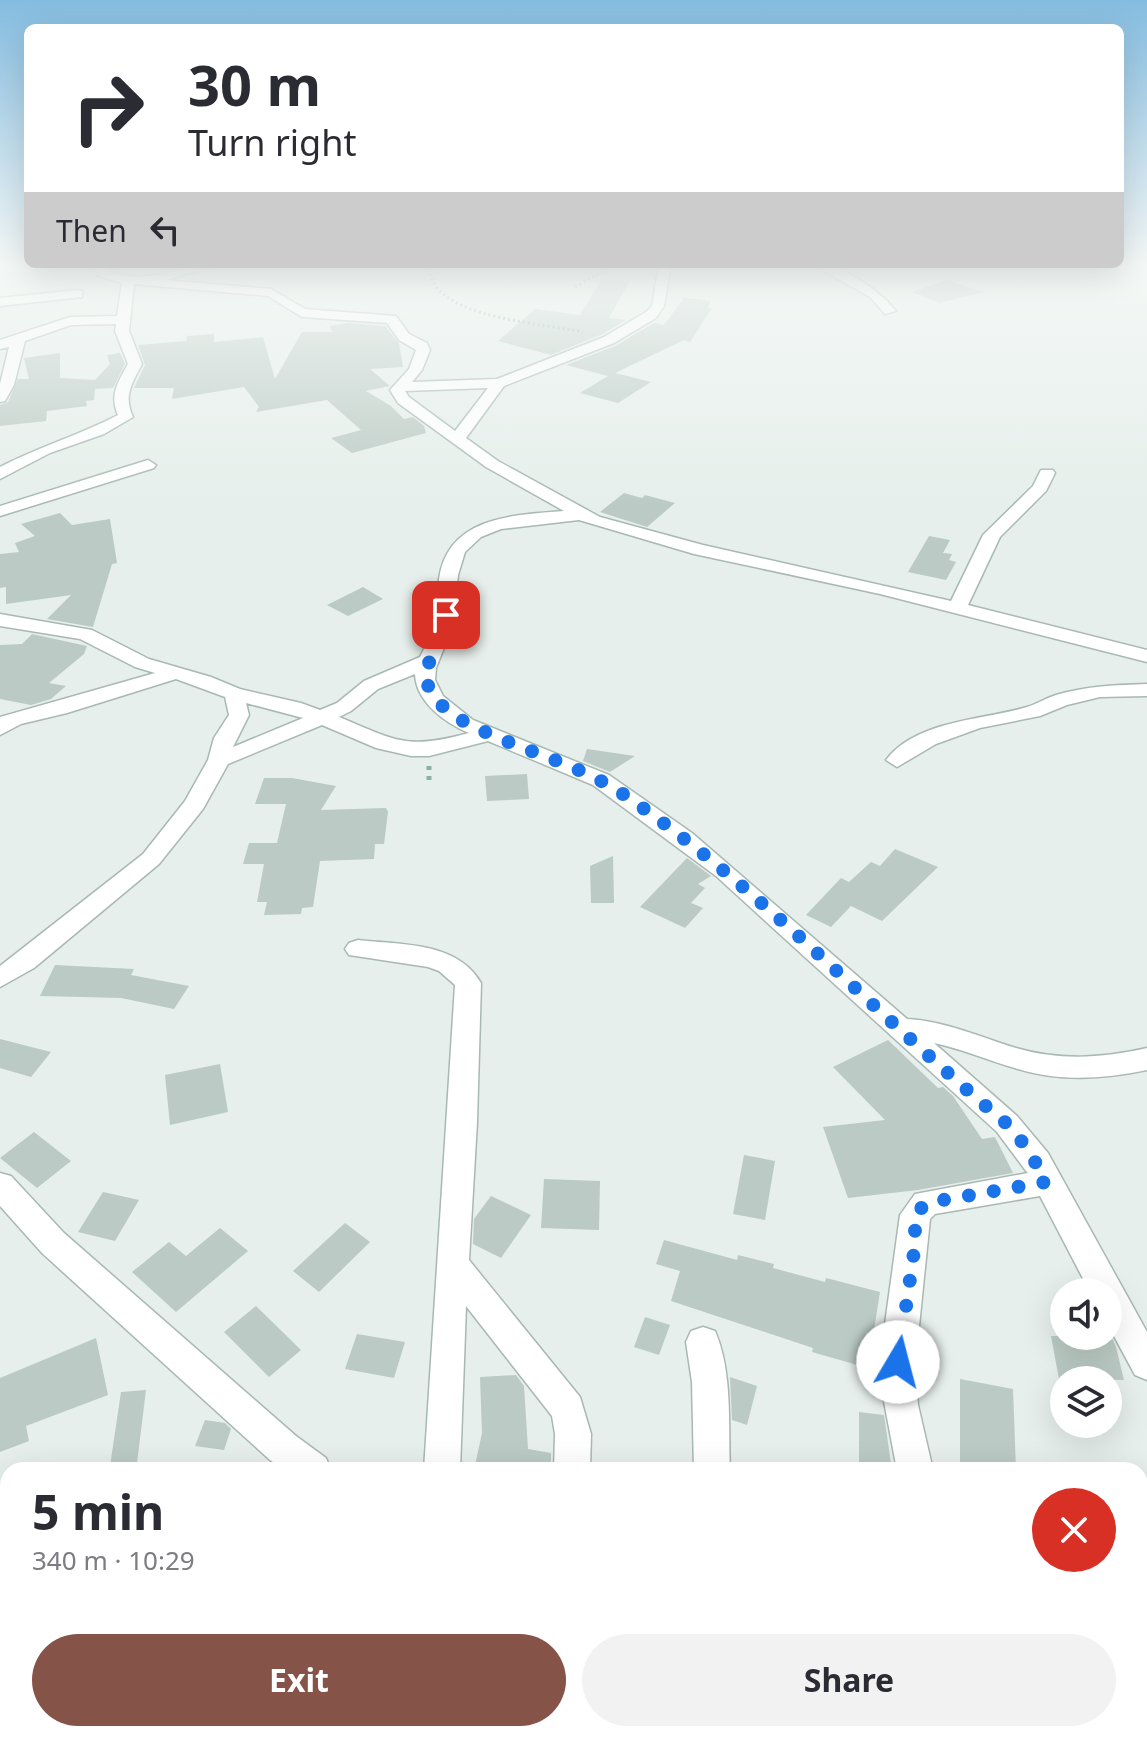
<!DOCTYPE html>
<html lang="en">
<head>
<meta charset="utf-8">
<style>
  :root { --surface:#fff; --page:#f2f2f3; --text:#2b2b33; --muted:#7c7c81; --accent:#855347 }
  body { margin:0; font-family:"Noto Sans",sans-serif; background:var(--page); color:var(--text); height:100vh; display:flex; flex-direction:column; font-size:30px; white-space:nowrap }
  * { box-sizing:border-box; margin:0 }
  p { font-size:26px; color:var(--muted) }
  .icon { flex:none; width:44px; height:44px; fill:none; stroke:currentColor; stroke-width:2; stroke-linecap:round; stroke-linejoin:round }
  .map { position:relative; flex:1; overflow:hidden }
  .details { position:absolute; left:0px; top:1462px; width:1148px; height:280px; display:flex; flex-direction:column; background:var(--surface); border-radius:24px 24px 0 0; box-shadow:0 8px 32px #0002 }
  .details>* { flex:none }
  .top-card { position:absolute; left:24px; top:24px; width:1100px; height:244px; border-radius:12px; box-shadow:0 8px 32px #0002; background:#fff; color:var(--text); overflow:hidden }
  .tools { position:absolute; left:1050px; top:1278px; display:grid; gap:16px }
  .tools a { display:grid; place-items:center; width:72px; height:72px; border-radius:50%; background:var(--surface); box-shadow:0 8px 32px #0002; font-size:40px }
  .pin { position:absolute; display:grid; place-items:center; width:68px; height:68px; color:#fff; margin:-34px; border-radius:16px; box-shadow:0 4px 12px #0006 }
  .me { position:absolute; width:88px; margin:-44px; rotate:8deg; stroke-linejoin:round; filter:drop-shadow(0 0 6px #0008) }
  .turn { display:flex; align-items:center; gap:28px; height:168px; padding:0 32px; font-size:36px }
  .turn .icon { width:104px; height:104px; stroke-width:2.5 }
  .turn b { display:block; font-size:56px; line-height:68px }
  .then { display:flex; align-items:center; height:76px; padding:0 32px; background:#0003; gap:16px; font-size:30px }
  .round { display:grid; place-items:center; flex:none; width:84px; height:84px; border-radius:42px; background:var(--page) }
  .headline { display:flex; align-items:center; justify-content:space-between; height:136px; padding:0 32px }
  h1 { font-size:48px; font-weight:700; line-height:60px }
  .cta { display:flex; gap:16px; margin-top:auto; padding:16px 32px }
  .cta a { flex:1; height:92px; border-radius:48px; background:var(--accent); color:#fff; font-size:32px; font-weight:700; line-height:92px; text-align:center }
  .cta a+a { background:var(--page); color:var(--text) }
  .map>svg:first-child { display:block }
</style>
</head>
<body>
<div class="map">
<svg width="1147" height="1742" viewBox="0 0 1147 1742">
  <rect width="100%" height="100%" fill="#e6efeb"/>
  <g fill="#bbcac4">
    <path d="M602,279L630,281L609,318L626,320L603,334L551,355L498,341L535,309L580,315Z"/>
    <path d="M947,280L984,292L939,303L912,292Z"/>
    <path d="M684,298L711,301L708,308H712L690,342L684,340L615,373L651,382L618,403L580,393L608,376L566,365L615,346L654,323L664,325Z"/>
    <path d="M348,323L385,326L399,343L403,367L370,369L390,386L366,391L391,406L404,419L413,417L424,426L426,433L352,453L331,438L361,430L327,400L256,412L259,407L244,387L172,399L174,388H134L145,365L138,345L186,341L187,336L214,334V342L263,337L275,379L302,332H333L329,326Z"/>
    <path d="M60,353V378L95,380L110,364L107,355L120,353L125,364L113,388L95,389L94,400L86,401L87,406L47,411L46,421L0,426V405L8,402L18,379H29L24,358Z"/>
    <path d="M624,493L642,498L645,495L675,503L647,527L600,512Z"/>
    <path d="M60,513L72,525L110,519L117,563L112,564L93,627L47,619L71,595L6,604V587L0,588V554L19,552L15,543L35,536L21,524Z"/>
    <path d="M929,536L950,540L943,553L952,554L949,560L956,562L946,580L908,572Z"/>
    <path d="M363,587L383,599L348,616L327,605Z"/>
    <path d="M32,634L87,646L84,654L49,683L66,686L51,699L31,705L0,699V645L22,644Z"/>
    <path d="M587,749L635,756L610,772L583,761Z"/>
    <path d="M527,774L529,799L487,801L485,776Z"/>
    <path d="M264,778H292L336,786L321,810L386,808L388,812L384,844H375L374,859L320,861L313,907L302,908L301,914L264,915L267,902H257L264,864H243L249,843H277L286,804H255Z"/>
    <path d="M895,849L938,867L882,921L851,906L831,927L806,915L841,878L849,882L871,862L880,866Z"/>
    <path d="M613,856L614,903H591L590,866Z"/>
    <path d="M687,858L711,876L698,884L705,888L691,903L703,908L685,928L640,907Z"/>
    <path d="M55,965L134,969L131,975L189,986L174,1009L121,998L40,996Z"/>
    <path d="M0,1039L51,1052L31,1077L0,1068Z"/>
    <path d="M888,1040L938,1088L943,1087L953,1096L982,1139L995,1137L1013,1173L918,1190L848,1198L823,1127L885,1120L833,1067Z"/>
    <path d="M220,1064L228,1112L170,1125L165,1075Z"/>
    <path d="M34,1132L71,1161L37,1188L0,1158Z"/>
    <path d="M744,1155L775,1161L765,1220L733,1214Z"/>
    <path d="M544,1179L600,1181L599,1230L541,1228Z"/>
    <path d="M103,1192L139,1200L115,1241L78,1232Z"/>
    <path d="M491,1196L531,1215L501,1258L473,1244L474,1219Z"/>
    <path d="M345,1223L370,1242L319,1292L293,1271Z"/>
    <path d="M220,1228L248,1251L176,1312L132,1272L169,1242L186,1256Z"/>
    <path d="M664,1240L737,1260L738,1255L774,1264L773,1268L825,1282L826,1278L880,1292L868,1368L812,1352L813,1348L671,1301L680,1271L656,1264Z"/>
    <path d="M256,1306L301,1350L269,1377L224,1332Z"/>
    <path d="M645,1317L670,1325L659,1355L634,1347Z"/>
    <path d="M357,1334L405,1342L394,1378L345,1369Z"/>
    <path d="M1051,1336H1111L1116,1347L1124,1380L1059,1379Z"/>
    <path d="M96,1338L108,1395L26,1426L29,1441L0,1452V1378Z"/>
    <path d="M516,1375L524,1386L528,1449L551,1453V1470H474L482,1433L480,1377Z"/>
    <path d="M730,1377L757,1386L747,1425L732,1420Z"/>
    <path d="M960,1379L1013,1389L1016,1470H991L960,1464Z"/>
    <path d="M146,1390L137,1463L110,1466L121,1392Z"/>
    <path d="M859,1412L884,1415L892,1470H859Z"/>
    <path d="M205,1420L225,1423L231,1429L224,1450L195,1446Z"/>
  </g>
  <g fill="none" stroke-linecap="round" stroke-linejoin="round">
    <g stroke="#a8b8b2" stroke-width="3">
      <g id="minor">
        <path d="M95,264H107V270C144,288 181,264 220,264L166,280L271,289L305,309L396,316L409,334L427,343L430,350L422,370L412,382L497,379L604,337L646,312L652,306L659,264H671L664,306L656,318L614,343L504,386L466,438L498,461L600,517L703,545L951,601L983,535L1033,486L1041,470H1053L1055,473L1046,491L1000,537L968,605L1147,650V662L880,594L694,554L579,520L501,529L481,537L465,552L458,575L453,625L436,668L435,680L443,696L473,720L609,775L692,833L907,1019C945,1021 980,1037 1016,1048C1060,1061 1103,1058 1147,1048V1070C1103,1079 1061,1082 1018,1069C989,1061 963,1049 934,1043L1017,1116L1048,1153L1147,1332V1380L1135,1375L1108,1325V1292H1090L1040,1196L935,1214L930,1219L915,1365L918,1405L933,1470H897L882,1391V1346L900,1215L915,1194L1028,1173L1026,1171L997,1132L716,876L593,785L488,741L429,756H411L376,748L322,725L228,764L203,809L159,864L34,968L0,987V966L143,854L185,801L208,760L214,738L229,715L225,697L176,679L67,713L21,724L0,735V717L155,673L135,667L80,639L0,626V614L92,630L149,659L211,677L240,689L301,703L320,710L337,703L364,681L420,657C435,630 435,608 439,579C448,516 514,515 564,511L486,467L398,403L390,390L409,369L416,350L399,340L387,323L302,317L268,296L134,284L129,331L142,364C132,384 123,395 133,417L104,434L50,453L0,479V467C39,447 79,435 118,415C109,395 118,382 128,364L115,331L116,324L71,325L25,341L14,385L5,401L0,402V384L9,347L0,349V340L70,317L117,316L122,283L97,275ZM488,388L455,431L409,397L405,391ZM415,674C416,702 445,723 469,733C406,750 397,741 339,717L351,711L378,689ZM246,703L303,718L233,747L249,715Z"/>
        <path d="M811,264C842,264 877,288 896,311L885,314L870,297Z"/>
        <path d="M78,290L82,291V297L0,306V298Z"/>
        <path d="M148,460L156,465L154,468L0,516V506Z"/>
        <path d="M1147,684V696L1100,697L1067,705L1040,716L980,728L936,744L897,767L886,760C916,720 984,720 1027,707C1037,704 1046,698 1056,695C1086,686 1116,685 1147,684Z"/>
        <path d="M358,940C400,945 457,941 481,983L477,1122L469,1260L580,1397L591,1434L590,1470H554L555,1434L552,1416L466,1306L460,1470H424L455,985L439,971L428,967L349,955L345,949L349,943Z"/>
        <path d="M0,1173L11,1176L64,1233L296,1436L326,1458L331,1470H284L270,1460L42,1253L0,1206Z"/>
        <path d="M703,1327L715,1331C733,1372 728,1426 730,1470H694L692,1382L686,1342L691,1331Z"/>
        <path d="M1147,1487V1523L1140,1525V1489Z"/>
        <rect x="0" y="1522" width="8" height="38"/>
        <path d="M104,1734H146L147,1742H105Z"/>
        <path d="M410,1734H461L457,1742H406Z"/>
        <path d="M848,1734H890L892,1742H850Z"/>
      </g>
    </g>
    <g stroke="#86b3a5" stroke-width="3" stroke-dasharray="2 3" stroke-linecap="butt">
      <path d="M427,264C429,269 430,277 433,282C455,320 544,323 583,332"/>
      <path d="M575,287L613,265L626,264"/>
    </g>
    <path stroke="#86b3a5" stroke-width="5" stroke-dasharray="4 6" stroke-linecap="butt" d="M429,766V785"/>
    <use href="#minor" fill="#fff" fill-rule="evenodd"/>
  </g>
  <linearGradient id="sky" x2="0" y2="1"><stop stop-color="#84bce0"/><stop offset="0.52" stop-color="#f4f8f6"/><stop offset="1" stop-color="#f4f8f6" stop-opacity="0"/></linearGradient>
  <rect width="1147" height="507" fill="url(#sky)"/>
  <g fill="none" stroke-linecap="round" stroke-linejoin="round">
    <path stroke="#1a73e8" stroke-width="14" stroke-dasharray="0 25.2" d="M446,615L424,677L434,698L451,714C506,748 572,759 626,796C765,892 878,1017 1007,1124L1028,1149L1046,1182L926,1203L915,1215V1245L898,1362"/>
  </g>
</svg>
<div class="tools">
<a><svg class="icon" aria-label="sound" viewBox="0 0 24 24"><path d="M4 9h4l5-4v14l-5-4H4zM17 9q2 3 0 6"/></svg></a>
<a><svg class="icon" aria-label="layers" viewBox="0 0 24 24"><path d="M12 4l9 5-9 5-9-5zM3 14l9 5 9-5"/></svg></a>
</div>
<div class="pin" style="left:446px;top:615px;background:#d93025"><svg class="icon" aria-label="arrive" viewBox="0 0 24 24"><path d="M6 21V4h12l-3 4 3 4H6"/></svg></div>
<svg class="me" style="left:898px;top:1362px" viewBox="-20 -20 40 40"><circle r="19" fill="#fff"/><path d="M0-13L10 11 0 6-10 11z" fill="#1a73e8"/></svg>
<div class="top-card">
<div class="turn"><svg class="icon" aria-label="right" viewBox="0 0 24 24"><path d="M7 20v-9h11M14 6l5 5-5 5"/></svg><div><b>30 m</b>Turn right</div></div>
<div class="then">Then<svg class="icon" aria-label="left" viewBox="0 0 24 24"><path d="M17 20v-9H6M10 6l-5 5 5 5"/></svg></div>
</div>
<section class="details">
<div class="headline"><div><h1>5 min</h1><p>340 m · 10:29</p></div><a class="round" style="background:#d93025;color:#fff"><svg class="icon" aria-label="close" viewBox="0 0 24 24"><path d="M6 6l12 12M18 6L6 18"/></svg></a></div>
<div class="cta"><a>Exit</a><a>Share</a></div>
</section>
</div>
</body>
</html>
